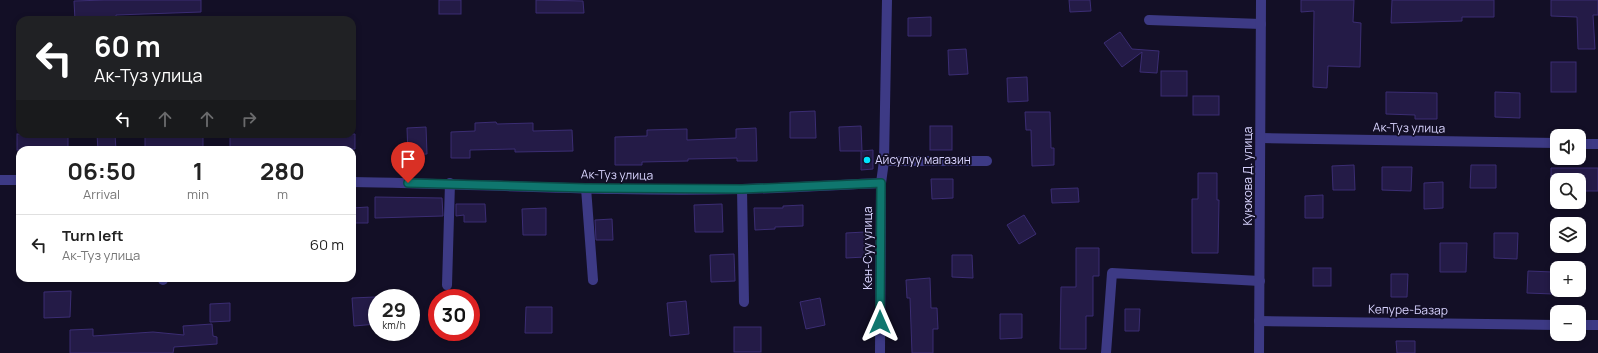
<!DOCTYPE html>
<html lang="en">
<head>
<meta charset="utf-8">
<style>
  :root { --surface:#fff; --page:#f6f6f6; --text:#222; --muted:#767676; --line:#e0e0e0 }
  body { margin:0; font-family:Manrope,sans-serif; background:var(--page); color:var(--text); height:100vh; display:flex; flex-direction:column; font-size:15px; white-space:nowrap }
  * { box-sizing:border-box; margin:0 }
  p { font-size:13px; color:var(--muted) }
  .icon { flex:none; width:22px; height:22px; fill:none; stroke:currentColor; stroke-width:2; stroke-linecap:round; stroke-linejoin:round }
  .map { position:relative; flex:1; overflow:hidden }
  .details { position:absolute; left:16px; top:146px; width:340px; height:136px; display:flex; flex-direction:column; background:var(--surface); border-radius:12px; box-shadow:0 2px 6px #0003 }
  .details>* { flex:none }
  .guide { position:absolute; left:16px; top:16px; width:340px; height:122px; border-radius:12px; box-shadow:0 2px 6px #0003; background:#202124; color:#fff; overflow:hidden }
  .buttons { position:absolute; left:1550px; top:129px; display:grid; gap:8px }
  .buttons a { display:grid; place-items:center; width:36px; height:36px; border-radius:8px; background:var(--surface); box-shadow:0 2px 6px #0003; font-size:20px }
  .speed { position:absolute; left:368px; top:289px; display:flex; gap:8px; font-size:20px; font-weight:700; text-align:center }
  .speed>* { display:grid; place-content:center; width:52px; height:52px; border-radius:50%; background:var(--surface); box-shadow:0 2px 6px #0003; line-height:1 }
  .speed small { font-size:10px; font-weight:400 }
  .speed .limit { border:6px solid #d22; background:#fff; color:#111 }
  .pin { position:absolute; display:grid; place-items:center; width:34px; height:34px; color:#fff; margin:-41px -17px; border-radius:50% 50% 50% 0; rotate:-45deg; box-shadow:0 0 4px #0007 }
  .pin .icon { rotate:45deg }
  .me { position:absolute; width:44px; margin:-22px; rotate:0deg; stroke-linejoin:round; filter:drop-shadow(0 0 3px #0008) }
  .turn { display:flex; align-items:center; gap:14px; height:84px; padding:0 12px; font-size:18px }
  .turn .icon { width:52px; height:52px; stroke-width:2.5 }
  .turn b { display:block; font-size:28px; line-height:34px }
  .lanes { display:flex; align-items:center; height:38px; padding:0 12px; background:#0003; justify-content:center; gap:20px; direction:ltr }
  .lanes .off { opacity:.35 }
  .eta { display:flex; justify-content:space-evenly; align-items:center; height:68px; text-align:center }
  .eta b { font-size:24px; font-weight:700; line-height:28px }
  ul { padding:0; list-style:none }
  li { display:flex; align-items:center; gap:12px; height:60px; padding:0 12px; border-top:1px solid var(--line) }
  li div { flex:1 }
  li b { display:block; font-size:15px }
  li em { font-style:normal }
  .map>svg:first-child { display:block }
</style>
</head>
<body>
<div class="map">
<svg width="1598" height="353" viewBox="0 0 1598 353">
  <rect width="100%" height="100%" fill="#130f26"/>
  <g fill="#241b47" stroke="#3b2d73">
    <path d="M105,0H201V12L116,15V20H75L74,1Z"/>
    <rect x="439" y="0" width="22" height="14"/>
    <path d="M536,0L583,1L584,13H536Z"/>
    <path d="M1069,0H1090L1091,11L1070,12Z"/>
    <path d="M1301,0H1354L1353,22L1361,23L1360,67L1328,66L1327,88L1313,87L1314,11L1301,12Z"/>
    <path d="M1392,0H1494V17H1462V21L1391,23Z"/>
    <path d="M1551,0H1598V15H1593L1595,49H1578L1577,17L1551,16Z"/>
    <path d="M931,17V36H908V18Z"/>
    <path d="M1120,32L1132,49L1159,51L1157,73L1140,72L1142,52L1122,67L1104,43Z"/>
    <path d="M966,49L968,74L949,75L948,50Z"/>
    <rect x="1551" y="62" width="25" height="30"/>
    <rect x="1161" y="71" width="26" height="25"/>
    <path d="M1027,77L1028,101L1008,102L1007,78Z"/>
    <path d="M1386,92L1437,93V119H1415V115L1386,114Z"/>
    <path d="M1495,92L1520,93V118L1495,117Z"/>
    <rect x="1193" y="96" width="26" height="19"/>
    <path d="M815,111L816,138H790V112Z"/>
    <path d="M1025,112H1050L1051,148H1054V165L1032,166L1031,130H1026Z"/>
    <path d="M496,122L497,124L533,123V131L572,130L573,151L515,152V149L470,150V158H451V132L475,131V123Z"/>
    <path d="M861,126L862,151L873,150V169L861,170V151H840L839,127Z"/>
    <rect x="930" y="126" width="22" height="24"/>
    <path d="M426,127L427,154L408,155L407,128Z"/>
    <path d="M756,128L757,161H737V158L688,159V161L642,162V165H615V137L647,136V130L687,129V140L736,138V129Z"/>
    <rect x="17" y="134" width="51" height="16"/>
    <path d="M97,134H115L116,150H98Z"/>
    <path d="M180,134H203V150H145V136Z"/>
    <path d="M230,134H355V149L230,150Z"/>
    <path d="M1354,165L1355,190H1333L1332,166Z"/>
    <path d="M1471,165H1496V188H1470Z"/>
    <path d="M1382,167H1412L1411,191L1382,190Z"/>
    <path d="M1551,168H1598V191H1583V180H1551Z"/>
    <path d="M1198,173H1217V200H1219L1218,253H1192V199H1198Z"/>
    <path d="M931,179H953V198L932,199Z"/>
    <path d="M1443,182V208L1424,209V183Z"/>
    <path d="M1078,188L1079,202L1052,203L1051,189Z"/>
    <path d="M1323,195V218H1305V196Z"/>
    <path d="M375,197L442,198L443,216L375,218Z"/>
    <path d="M456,204H485L486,222H464V215L456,216Z"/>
    <path d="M722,204L723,232H695L694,205Z"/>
    <path d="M803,205V226L775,227V229L755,230L754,208H783V206Z"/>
    <path d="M368,207V223H352V208Z"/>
    <path d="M546,208V235H523L522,209Z"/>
    <path d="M1024,215L1036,234L1019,244L1007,225Z"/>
    <path d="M612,219L613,240H596L595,220Z"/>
    <path d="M865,232V257L846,258V233Z"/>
    <path d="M1494,233H1518L1517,259L1494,258Z"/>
    <path d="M1440,243H1467L1466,272H1440Z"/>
    <path d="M1076,248H1099V276H1093V316H1086V349H1060L1061,287H1076Z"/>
    <path d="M734,254L735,281L711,282L710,255Z"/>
    <path d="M952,255H972L973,278L952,277Z"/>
    <rect x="1313" y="268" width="18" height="18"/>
    <path d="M1528,271L1553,272V294L1527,293Z"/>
    <path d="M1391,274H1408L1407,297H1391Z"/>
    <path d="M930,278L931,308H937L938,329H933V353H912L910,298H907L906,280Z"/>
    <path d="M71,291L70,317L44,318V292Z"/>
    <path d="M375,297L377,324L354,326L352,298Z"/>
    <path d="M820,298L825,325L806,329L800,302Z"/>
    <path d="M686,301L689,334L670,336L667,303Z"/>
    <path d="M230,303V321L210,322V304Z"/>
    <path d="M526,307H552V333H525Z"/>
    <path d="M1125,309H1140L1139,331H1125Z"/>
    <path d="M1000,314H1022V338L1000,339Z"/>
    <path d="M212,324L213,336L217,337V344L174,347L173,353H70V330L93,329V336L153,332L184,335L183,326Z"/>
    <rect x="734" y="327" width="27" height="25"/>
    <path d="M1396,341H1415V353H1397Z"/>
  </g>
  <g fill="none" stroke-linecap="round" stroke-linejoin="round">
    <g stroke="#3d3a85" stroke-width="10">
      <path d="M1149,20L1261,24"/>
      <path d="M1261,138L1557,143"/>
      <path d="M1579,144H1598"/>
      <path d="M884,161H987"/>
      <path d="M0,180H20"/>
      <path d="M352,182C482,184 612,192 742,189C789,188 835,185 881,183"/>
      <path d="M586,188L593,280"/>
      <path d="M742,189L744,302"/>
      <path d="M163,278V280"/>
      <path d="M447,285L450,183"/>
      <path d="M1259,321L1557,325"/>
      <path d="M1579,325H1598"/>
      <path d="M880,353L881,183L884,161L887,0"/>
      <path d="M1106,353L1112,273L1260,281"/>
      <path d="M1259,353L1261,0"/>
    </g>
  </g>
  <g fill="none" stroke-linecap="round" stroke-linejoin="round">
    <g stroke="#0a4d48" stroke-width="10">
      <path id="route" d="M408,183L586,188L742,189L881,183L880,322"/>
    </g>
    <use href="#route" stroke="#0f766e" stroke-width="7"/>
  </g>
  <circle fill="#00e5ff" stroke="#130f26" stroke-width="1.5" cx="867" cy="160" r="4"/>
  <g text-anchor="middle" stroke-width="3.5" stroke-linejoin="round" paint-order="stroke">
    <g font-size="12" fill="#d9d4ff" stroke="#130f26">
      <text transform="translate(1409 128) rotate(1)" y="4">Ак-Туз улица</text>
      <text transform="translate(617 175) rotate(1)" y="4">Ак-Туз улица</text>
      <text transform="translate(1248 176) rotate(-90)" y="4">Куюкова Д. улица</text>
      <text transform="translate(868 248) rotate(-90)" y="4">Кен-Суу улица</text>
      <text transform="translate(1408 310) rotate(1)" y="4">Кепуре-Базар</text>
    </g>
    <g font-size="12" fill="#d9d4ff" stroke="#130f26" text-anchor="start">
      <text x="875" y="164">Айсулуу магазин</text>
    </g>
  </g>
</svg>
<div class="buttons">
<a><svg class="icon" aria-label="sound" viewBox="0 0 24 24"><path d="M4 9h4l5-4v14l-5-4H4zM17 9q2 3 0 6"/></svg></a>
<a><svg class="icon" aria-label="search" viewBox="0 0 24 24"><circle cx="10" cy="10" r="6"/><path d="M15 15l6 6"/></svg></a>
<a><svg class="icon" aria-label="layers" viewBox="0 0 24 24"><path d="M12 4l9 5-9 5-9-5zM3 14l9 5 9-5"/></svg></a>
<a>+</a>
<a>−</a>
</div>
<div class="speed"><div>29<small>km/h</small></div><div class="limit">30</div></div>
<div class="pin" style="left:408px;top:183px;background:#d93025"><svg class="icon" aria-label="arrive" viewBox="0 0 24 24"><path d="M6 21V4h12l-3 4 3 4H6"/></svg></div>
<svg class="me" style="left:880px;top:322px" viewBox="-20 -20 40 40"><path d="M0-17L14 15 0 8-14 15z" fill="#0f766e" stroke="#fff" stroke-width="4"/></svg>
<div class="guide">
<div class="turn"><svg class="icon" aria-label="left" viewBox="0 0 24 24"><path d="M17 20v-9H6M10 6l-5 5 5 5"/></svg><div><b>60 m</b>Ак-Туз улица</div></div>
<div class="lanes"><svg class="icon" aria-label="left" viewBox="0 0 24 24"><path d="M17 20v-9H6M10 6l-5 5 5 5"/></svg><svg class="icon off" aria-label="ahead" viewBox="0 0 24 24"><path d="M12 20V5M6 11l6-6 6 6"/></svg><svg class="icon off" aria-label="ahead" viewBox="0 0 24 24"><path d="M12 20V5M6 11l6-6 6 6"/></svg><svg class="icon off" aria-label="right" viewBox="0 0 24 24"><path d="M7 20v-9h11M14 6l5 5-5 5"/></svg></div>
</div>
<section class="details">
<div class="eta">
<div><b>06:50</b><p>Arrival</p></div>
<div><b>1</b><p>min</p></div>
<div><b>280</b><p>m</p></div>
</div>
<ul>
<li><svg class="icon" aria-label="left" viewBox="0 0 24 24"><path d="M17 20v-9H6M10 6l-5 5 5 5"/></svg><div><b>Turn left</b><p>Ак-Туз улица</p></div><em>60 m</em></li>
</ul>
</section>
</div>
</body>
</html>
